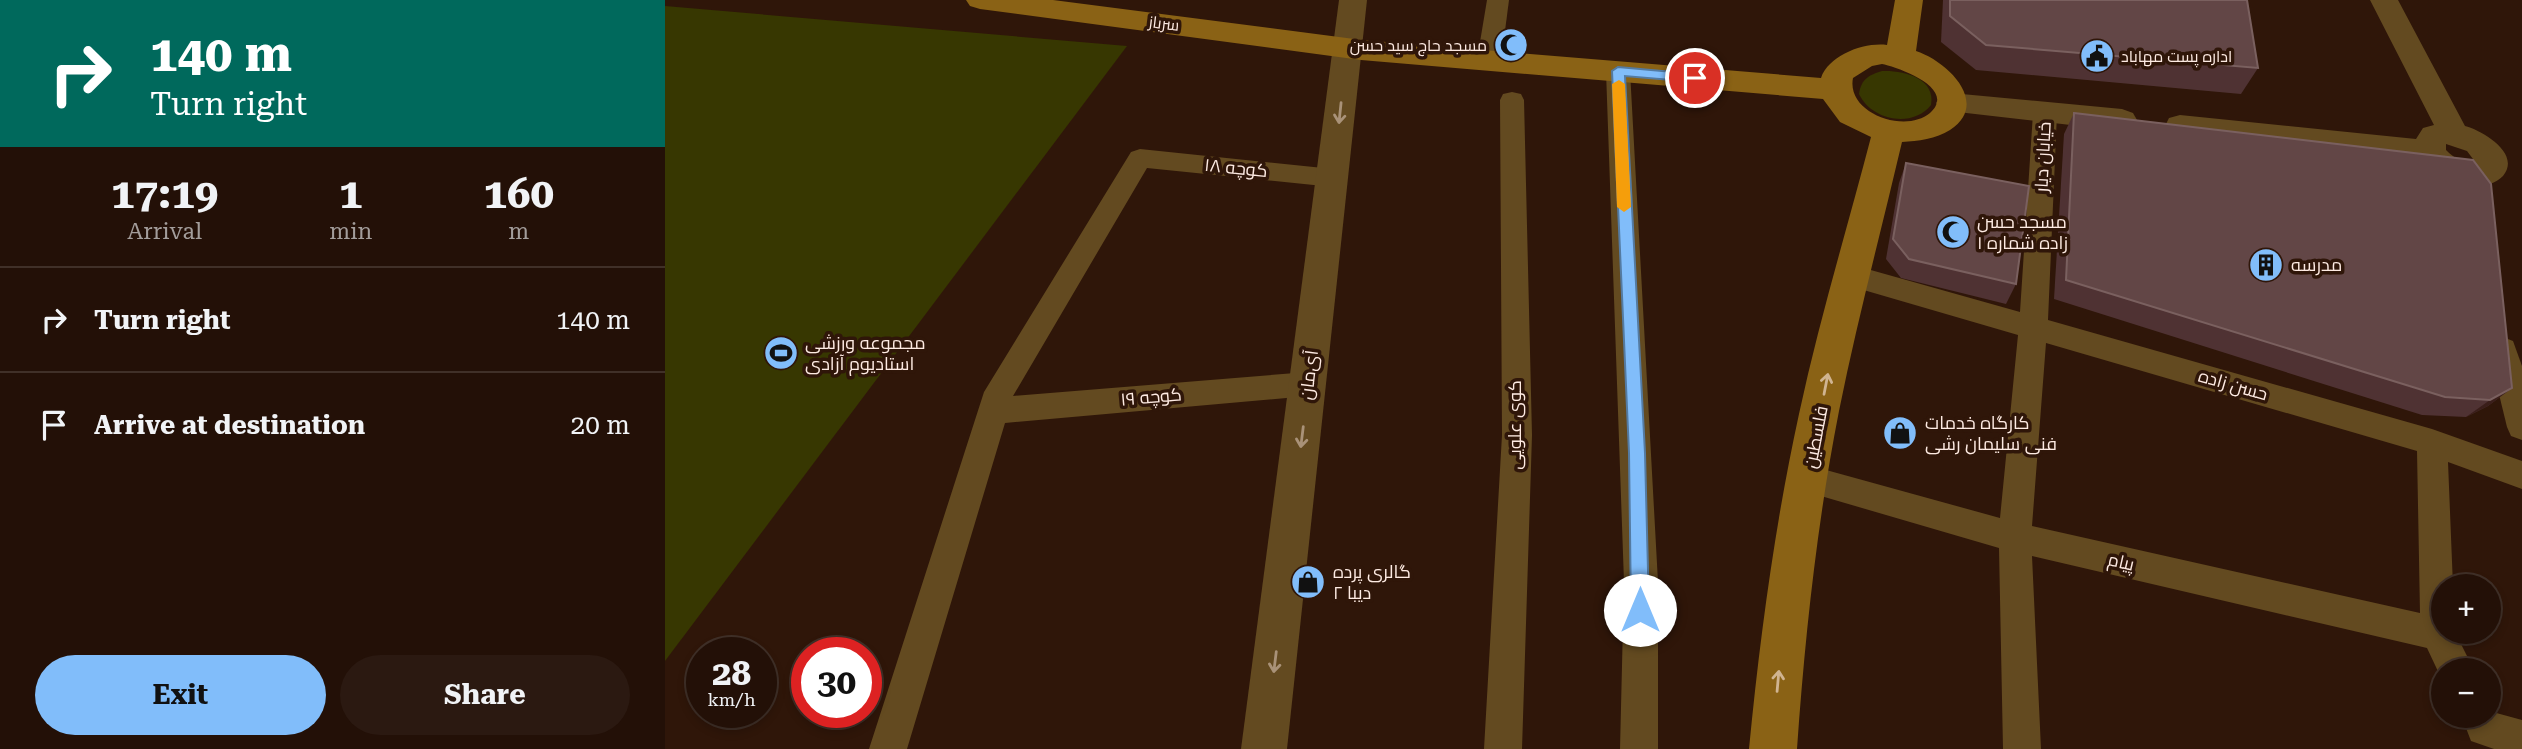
<!DOCTYPE html>
<html lang="en">
<head>
<meta charset="utf-8">
<style>
  :root { --surface:#231007; --page:#2b1911; --text:#f1f3f6; --muted:#a39d9b; --line:#403028; --accent:#81bdfa }
  body { margin:0; font-family:"Roboto Serif",Cairo,serif; background:var(--page); color:var(--text); height:100vh; display:flex; flex-direction:column; font-size:26px; white-space:nowrap }
  * { box-sizing:border-box; margin:0 }
  p { font-size:23px; color:var(--muted) }
  .icon { flex:none; width:38px; height:38px; fill:none; stroke:currentColor; stroke-width:2; stroke-linecap:round; stroke-linejoin:round }
  .map { position:relative; flex:1; overflow:hidden }
  .drawer { display:flex; flex-direction:column; background:var(--surface); width:665px }
  .drawer>* { flex:none }
  .top-card { background:#00695c; color:#fff; overflow:hidden }
  .fabs { position:absolute; left:1766px; top:574px; display:grid; gap:14px }
  .fabs a { display:grid; place-items:center; width:70px; height:70px; border-radius:50%; background:var(--surface); box-shadow:0 4px 10px #0003,0 0 0 2px var(--line); font-size:35px }
  .speed { position:absolute; left:21px; top:637px; display:flex; gap:14px; font-size:35px; font-weight:700; text-align:center }
  .speed>* { display:grid; place-content:center; width:91px; height:91px; border-radius:50%; background:var(--surface); box-shadow:0 4px 10px #0003,0 0 0 2px var(--line); line-height:1 }
  .speed small { font-size:18px; font-weight:400 }
  .speed .limit { border:10px solid #d22; background:#fff; color:#111 }
  .pin { position:absolute; display:grid; place-items:center; width:60px; height:60px; color:#fff; margin:-30px; border:4px solid #fff; border-radius:50%; box-shadow:0 2px 7px #0007 }
  .me { position:absolute; width:77px; margin:-38px; rotate:0deg; stroke-linejoin:round; filter:drop-shadow(0 0 5px #0008) }
  .turn { display:flex; align-items:center; gap:24px; height:147px; padding:0 35px; font-size:32px }
  .turn .icon { width:91px; height:91px; stroke-width:2.5 }
  .turn b { display:block; font-size:49px; line-height:60px }
  .eta { display:flex; justify-content:space-evenly; align-items:center; height:119px; text-align:center }
  .eta b { font-size:42px; font-weight:700; line-height:49px }
  .primary-button { display:flex; gap:14px; margin-top:auto; padding:14px 35px }
  .primary-button a { flex:1; height:80px; border-radius:42px; background:var(--accent); color:#111; font-size:28px; font-weight:700; line-height:80px; text-align:center }
  .primary-button a+a { background:var(--page); color:var(--text) }
  ul { padding:0; list-style:none }
  li { display:flex; align-items:center; gap:21px; height:105px; padding:0 35px; border-top:2px solid var(--line) }
  li div { flex:1 }
  li b { display:block; font-size:26px }
  li em { font-style:normal }
  main { display:flex; flex:1; min-height:0 }
  .map>svg:first-child { display:block }
</style>
</head>
<body>
<main>
<section class="drawer">
<div class="top-card">
<div class="turn"><svg class="icon" aria-label="right" viewBox="0 0 24 24"><path d="M7 20v-9h11M14 6l5 5-5 5"/></svg><div><b>140 m</b>Turn right</div></div>
</div>
<div class="eta">
<div><b>17:19</b><p>Arrival</p></div>
<div><b>1</b><p>min</p></div>
<div><b>160</b><p>m</p></div>
</div>
<ul>
<li><svg class="icon" aria-label="right" viewBox="0 0 24 24"><path d="M7 20v-9h11M14 6l5 5-5 5"/></svg><div><b>Turn right</b></div><em>140 m</em></li>
<li><svg class="icon" aria-label="arrive" viewBox="0 0 24 24"><path d="M6 21V4h12l-3 4 3 4H6"/></svg><div><b>Arrive at destination</b></div><em>20 m</em></li>
</ul>
<div class="primary-button"><a>Exit</a><a>Share</a></div>
</section>
<div class="map">
<svg width="1857" height="749" viewBox="0 0 1857 749">
  <rect width="100%" height="100%" fill="#2f1609"/>
  <g fill="#373701">
    <path d="M0,6L462,46L0,661Z"/>
    <path d="M1217,71C1238,70 1271,78 1266,105C1247,129 1206,120 1194,94C1196,79 1204,75 1217,71Z"/>
  </g>
  <g fill="none" stroke-linecap="round" stroke-linejoin="round">
    <g fill="#634a20" fill-rule="evenodd">
      <path d="M822,0H844L837,54L833,59H817L813,54Z"/>
      <path d="M953,63L961,65L965,71L993,582V749H955L959,582L941,71L945,65Z"/>
      <path d="M847,92L856,94L859,100L867,435L857,749H819L837,435L835,100L838,94Z"/>
      <path d="M1380,105L1389,107L1392,113L1383,320L1767,429L1857,461V489L1783,462L1788,586H1778V632H1790L1809,670H1778V682L1762,648L1367,556L1376,749H1338L1334,548L1132,489L1127,479L1132,469L1143,465L1335,518L1353,335L1178,284L1174,276L1178,268L1188,265L1355,312L1368,113L1371,107ZM1381,343L1752,451L1755,613L1367,526Z"/>
      <path d="M475,149L668,169L677,171L681,178L677,185L668,187L482,168L348,396L643,372L654,375L658,384L654,393L643,396L340,423L242,749H204L319,392L466,152Z"/>
      <path d="M1838,337L1848,341L1857,366V440L1846,436L1842,427L1823,349L1828,341Z"/>
      <path d="M1824,711L1857,720V749H1829L1806,741L1801,728L1806,716H1824Z"/>
    </g>
    <g fill="#634a20" fill-rule="evenodd">
      <path d="M674,0H702L622,749H576Z"/>
      <path d="M1705,0H1733L1800,126C1816,130 1857,153 1838,176C1817,197 1770,183 1756,161L1504,134L1500,126L1504,118L1515,115L1751,139L1758,128L1769,125ZM1781,144L1802,151L1811,163C1799,164 1790,159 1781,150Z"/>
      <path d="M1286,93L1457,109L1468,113L1472,120L1468,127L1457,131L1275,110L1271,103L1275,96Z"/>
    </g>
    <path fill="#8a6215" fill-rule="evenodd" d="M301,0H388L697,40L1156,78C1164,55 1199,42 1222,45L1230,0H1258L1251,51C1282,61 1326,103 1285,130C1271,139 1253,141 1237,142C1216,232 1192,321 1174,411C1152,523 1140,636 1132,749H1084C1095,636 1110,524 1134,414C1154,321 1182,229 1206,137L1175,122L1158,99L696,60L315,9L305,6ZM1217,64C1232,67 1293,88 1265,113C1240,134 1181,113 1188,78L1207,66Z"/>
  </g>
  <g fill="#4f3233">
    <path d="M1278,0H1582L1593,68L1576,94L1311,70L1276,42Z"/>
    <path d="M1409,113L1847,388L1823,406L1801,417L1757,415L1389,299L1399,134Z"/>
    <path d="M1241,163L1351,284L1341,304L1236,278L1221,259L1234,183Z"/>
  </g>
  <path fill="#3a1e1a" d="M1847,388L1823,406L1801,417L1825,400Z"/>
  <g fill="#624646" stroke="#7a605f" stroke-width="2">
    <path d="M1285,0H1582L1593,68L1321,45L1285,16Z"/>
    <path d="M1409,113L1808,160L1826,184L1847,388L1825,400L1780,397L1401,280Z"/>
    <path d="M1241,163L1364,186L1351,284L1244,259L1228,239Z"/>
  </g>
  <defs><path id="oneway-shaft" d="M-6 0H5M1.5-3L5.5 0L1.5 3" fill="none" stroke-width="1.6" stroke-linecap="round" stroke-linejoin="round" transform="scale(1.75)"/></defs>
  <g stroke="#a99278">
    <use href="#oneway-shaft" transform="translate(675 113) rotate(96)"/>
    <use href="#oneway-shaft" transform="translate(637 437) rotate(97)"/>
    <use href="#oneway-shaft" transform="translate(610 662) rotate(97)"/>
  </g>
  <g stroke="#d0b491">
    <use href="#oneway-shaft" transform="translate(1161 384) rotate(-79)"/>
    <use href="#oneway-shaft" transform="translate(1113 681) rotate(-85)"/>
  </g>
  <path fill="#81bdfa" stroke="#547ba2" stroke-width="2" d="M953,67L1030,74L1036,78L1030,82L960,76L980,453L984,610L982,616L975,618L969,616L966,610L964,453L947,71Z"/>
  <path fill="#f59e0b" d="M954,80L960,84L966,207L959,212L952,207L947,84Z"/>
  <defs>
    <g id="mosque-disc" transform="scale(1.75)"><circle r="9.5" fill="#81bdfa" stroke="#2f1609"/><path d="M3.5-4.9A6 6 0 1 0 3.5 4.9A5 5 0 1 1 3.5-4.9Z" fill="#111"/></g>
    <g id="civic-disc" transform="scale(1.75)"><circle r="9.5" fill="#81bdfa" stroke="#2f1609"/><path d="M-.6-6.5H3V-4.5H.6V-3L4-1V1h2V6H-6V1h2V-1L-.6-3ZM-1.2 2.5V6h2.4V2.5Z" fill="#111"/></g>
    <g id="building-disc" transform="scale(1.75)"><circle r="9.5" fill="#81bdfa" stroke="#2f1609"/><path d="M-4-6H4V6H1V3H-1V6H-4ZM-2.5-4.3h1.7v1.8h-1.7ZM.8-4.3h1.7v1.8H.8ZM-2.5-1h1.7V.8h-1.7ZM.8-1h1.7V.8H.8Z" fill="#111"/></g>
    <g id="stadium-disc" transform="scale(1.75)"><circle r="9.5" fill="#81bdfa" stroke="#2f1609"/><path d="M0-5a6.5 5 0 1 0 0 10a6.5 5 0 1 0 0-10ZM-3.5-1.8h7v3.6h-7Z" fill="#111"/></g>
    <g id="shop-disc" transform="scale(1.75)"><circle r="9.5" fill="#81bdfa" stroke="#2f1609"/><path d="M-5-2.5h2.3a2.7 3.5 0 0 1 5.4 0H5L5.5 6h-11ZM-1.5-2.5h3a1.5 2.3 0 0 0-3 0Z" fill="#111"/></g>
  </defs>
  <g fill-rule="evenodd">
    <use href="#mosque-disc" x="846" y="45"/>
    <use href="#civic-disc" x="1432" y="56"/>
    <use href="#mosque-disc" x="1288" y="232"/>
    <use href="#building-disc" x="1601" y="265"/>
    <use href="#stadium-disc" x="116" y="353"/>
    <use href="#shop-disc" x="1235" y="433"/>
    <use href="#shop-disc" x="643" y="582"/>
  </g>
  <g text-anchor="middle" stroke-width="7" stroke-linejoin="round" paint-order="stroke">
    <g font-size="16" fill="#feebe3" stroke="#2f1609">
      <text transform="translate(499 23) rotate(7)" y="6">سرباز</text>
    </g>
    <g font-size="16" fill="#feebe3" stroke="#2f1609" text-anchor="end">
      <text x="822" y="51">مسجد حاج سید حسن</text>
      <text x="1456" y="62" text-anchor="start">اداره پست مهاباد</text>
    </g>
    <g font-size="18" fill="#feebe3" stroke="#2f1609">
      <text transform="translate(1378 157) rotate(-87)" y="6">خیابان دیار</text>
      <text transform="translate(571 168) rotate(6)" y="6">کوچه ۱۸</text>
      <text transform="translate(644 375) rotate(-83)" y="6">آی‌مان</text>
      <text transform="translate(1568 385) rotate(16)" y="6">حسن زاده</text>
      <text transform="translate(486 397) rotate(-5)" y="6">کوچه ۱۹</text>
      <text transform="translate(850 425) rotate(-90)" y="6">کوی علویی</text>
      <text transform="translate(1151 437) rotate(-79)" y="6">فلسطین</text>
      <text transform="translate(1456 562) rotate(13)" y="6">پیام</text>
    </g>
    <g font-size="18" fill="#feebe3" stroke="#2f1609" text-anchor="start">
      <text x="1312" y="228">مسجد حسن<tspan x="1312" dy="21">زاده شماره ۱</tspan></text>
      <text x="1626" y="271">مدرسه</text>
      <text x="140" y="349">مجموعه ورزشی<tspan x="140" dy="21">استادیوم آزادی</tspan></text>
      <text x="1260" y="429">کارگاه خدمات<tspan x="1260" dy="21">فنی سلیمان رشی</tspan></text>
      <text x="668" y="578">گالری پرده<tspan x="668" dy="21">دیبا ۲</tspan></text>
    </g>
  </g>
</svg>
<div class="fabs">
<a>+</a>
<a>−</a>
</div>
<div class="speed"><div>28<small>km/h</small></div><div class="limit">30</div></div>
<div class="pin" style="left:1030px;top:78px;background:#d93025"><svg class="icon" aria-label="arrive" viewBox="0 0 24 24"><path d="M6 21V4h12l-3 4 3 4H6"/></svg></div>
<svg class="me" style="left:975px;top:610px" viewBox="-20 -20 40 40"><circle r="19" fill="#fff"/><path d="M0-13L10 11 0 6-10 11z" fill="#81bdfa"/></svg>
</div>
</main>
</body>
</html>
